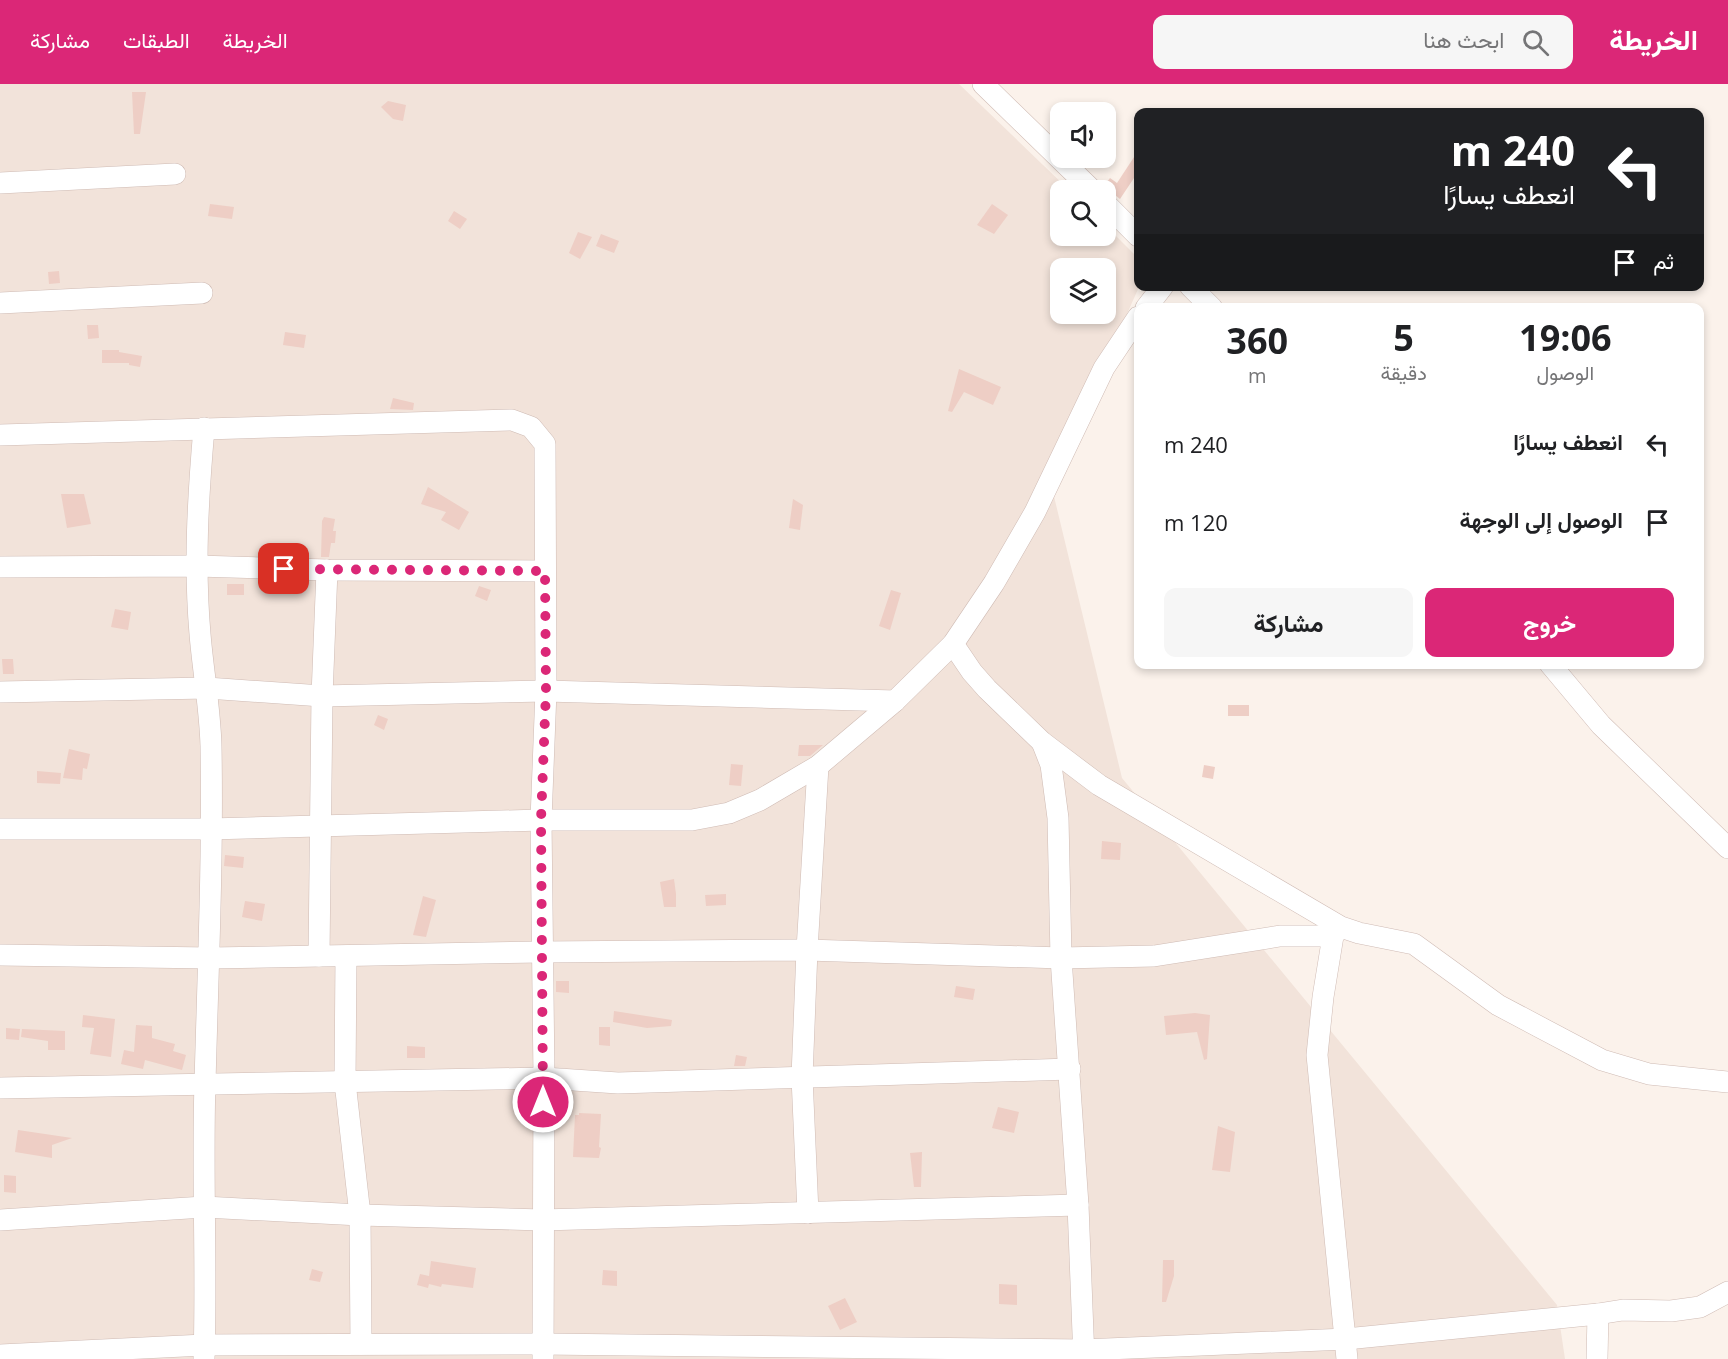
<!DOCTYPE html>
<html lang="ar">
<head>
<meta charset="utf-8">
<style>
  :root { --surface:#fff; --page:#f6f6f6; --text:#202124; --muted:#757577; --accent:#db2777 }
  body { margin:0; font-family:"Open Sans",Vazirmatn,sans-serif; background:var(--page); color:var(--text); direction:rtl; height:100vh; display:flex; flex-direction:column; font-size:22px; white-space:nowrap }
  * { box-sizing:border-box; margin:0 }
  p { font-size:20px; color:var(--muted) }
  .icon { flex:none; width:33px; height:33px; fill:none; stroke:currentColor; stroke-width:2; stroke-linecap:round; stroke-linejoin:round }
  .map { position:relative; flex:1; overflow:hidden; direction:ltr }
  .drawer { position:absolute; left:1134px; top:219px; width:570px; height:366px; display:flex; flex-direction:column; background:var(--surface); border-radius:12px; box-shadow:0 3px 9px #0003; direction:rtl }
  .drawer>* { flex:none }
  .banner { position:absolute; left:1134px; top:24px; width:570px; height:183px; border-radius:12px; box-shadow:0 3px 9px #0003; direction:rtl; background:#202124; color:#fff; overflow:hidden }
  .fabs { position:absolute; left:1050px; top:18px; display:grid; gap:12px }
  .fabs a { display:grid; place-items:center; width:66px; height:66px; border-radius:12px; background:var(--surface); box-shadow:0 3px 9px #0003; font-size:30px }
  .pin { position:absolute; display:grid; place-items:center; width:51px; height:51px; color:#fff; margin:-26px; border-radius:12px; box-shadow:0 3px 9px #0006 }
  .me { position:absolute; width:66px; margin:-33px; rotate:0deg; stroke-linejoin:round; filter:drop-shadow(0 0 4px #0008) }
  .turn { display:flex; align-items:center; gap:21px; height:126px; padding:0 30px; font-size:27px }
  .turn .icon { width:78px; height:78px; stroke-width:2.5 }
  .turn b { display:block; font-size:42px; line-height:51px }
  .then { display:flex; align-items:center; height:57px; padding:0 30px; background:#0003; gap:12px; font-size:22px }
  .eta { display:flex; justify-content:space-evenly; align-items:center; height:102px; text-align:center }
  .eta b { font-size:36px; font-weight:700; line-height:42px }
  .cta { display:flex; gap:12px; margin-top:auto; padding:12px 30px }
  .cta a { flex:1; height:69px; border-radius:12px; background:var(--accent); color:#fff; font-size:24px; font-weight:700; line-height:69px; text-align:center }
  .cta a+a { background:var(--page); color:var(--text) }
  ul { padding:0; list-style:none }
  li { display:flex; align-items:center; gap:18px; height:78px; padding:0 30px }
  li div { flex:1 }
  li b { display:block; font-size:22px }
  li em { font-style:normal }
  header { display:flex; align-items:center; gap:36px; box-sizing:border-box; height:84px; padding:0 30px; background:var(--accent); color:#fff }
  header strong { font-size:28px }
  nav { display:flex; gap:33px; margin-inline-start:auto; font-size:21px }
  .search { width:420px; height:54px; background:var(--page); display:flex; align-items:center; gap:15px; box-sizing:border-box; padding:0 21px; border-radius:12px; color:var(--muted); font-size:22px }
  .map>svg:first-child { display:block }
</style>
</head>
<body>
<header>
<strong>الخريطة</strong>
<div class="search"><svg class="icon" aria-label="search" viewBox="0 0 24 24"><circle cx="10" cy="10" r="6"/><path d="M15 15l6 6"/></svg>ابحث هنا</div>
<nav><a>الخريطة</a><a>الطبقات</a><a>مشاركة</a></nav>
</header>
<div class="map">
<svg width="1728" height="1275" viewBox="0 0 1728 1275">
  <rect width="100%" height="100%" fill="#fbf2eb"/>
  <path fill="#f2e3da" fill-rule="evenodd" d="M0,0H959L1069,106H1060V152H1106V142L1138,174L1139,203L1051,400L1122,694L1557,1221L1565,1275H0ZM1060,184H1106V230H1060Z"/>
  <g fill="#eecec5">
    <path d="M132,8H146L140,50H134Z"/>
    <path d="M388,17L406,21L403,37L393,35L381,23Z"/>
    <path d="M1138,67V88L1120,115L1104,102L1110,94L1117,99Z"/>
    <path d="M210,120L234,123L232,135L208,132Z"/>
    <path d="M992,120L1008,131L994,150L977,141Z"/>
    <path d="M454,127L467,135L460,145L448,137Z"/>
    <path d="M578,148L592,153L580,175L569,169Z"/>
    <path d="M601,150L619,157L614,169L596,162Z"/>
    <path d="M59,187L60,199L49,200L48,188Z"/>
    <path d="M87,241H98L99,254L88,255Z"/>
    <path d="M285,248L306,251L304,264L283,261Z"/>
    <path d="M102,266H119V268L142,272L140,283L129,281V279H102Z"/>
    <path d="M959,285L1001,303L993,321L964,308L952,328L948,327Z"/>
    <path d="M393,314L414,319L413,326L390,325Z"/>
    <path d="M428,403L469,428L459,446L441,436L446,428L421,420Z"/>
    <path d="M61,410H84L91,440L67,444Z"/>
    <path d="M793,415L803,421L800,446L789,444Z"/>
    <path d="M324,433L335,435L333,447H336L335,459H331L329,473H321L322,437Z"/>
    <rect x="227" y="500" width="17" height="11"/>
    <path d="M479,502L491,506L487,517L475,512Z"/>
    <path d="M891,506L901,509L890,546L879,542Z"/>
    <path d="M115,525L131,528L128,546L111,543Z"/>
    <path d="M2,575H13L14,590H3Z"/>
    <rect x="1228" y="621" width="21" height="11"/>
    <path d="M378,631L388,635L384,646L374,641Z"/>
    <path d="M799,661H823L810,672H798Z"/>
    <path d="M69,665L90,670L87,685L83,684L82,696L63,694Z"/>
    <path d="M731,680L743,681L741,702L729,701Z"/>
    <path d="M1204,681L1215,683L1213,695L1202,693Z"/>
    <path d="M37,687L61,689L60,700L37,699Z"/>
    <path d="M1102,757L1121,759L1120,776L1101,775Z"/>
    <path d="M225,771L244,773L243,784L224,782Z"/>
    <path d="M674,795L676,810V823H664L660,798Z"/>
    <path d="M726,810V821L706,822L705,811Z"/>
    <path d="M423,812L436,816L426,853L413,851Z"/>
    <path d="M245,817L265,820L262,837L242,833Z"/>
    <path d="M556,897H569V909L556,908Z"/>
    <path d="M956,902L975,905L973,916L954,913Z"/>
    <path d="M614,927L672,936L671,942L647,944L613,938Z"/>
    <path d="M1195,929L1210,931L1207,975L1204,976L1197,948L1166,951L1164,932Z"/>
    <path d="M83,931L115,935L111,973L90,970L94,944L82,943Z"/>
    <path d="M136,941L152,942V954L175,960L173,967L186,971L182,986L145,976L143,985L121,980L124,966L134,968Z"/>
    <path d="M599,943H610V962L599,961Z"/>
    <path d="M6,944L20,945L19,956L6,955Z"/>
    <path d="M22,945L65,947V966H48V957L21,953Z"/>
    <path d="M407,962L425,963V974H407Z"/>
    <path d="M736,971L747,973L745,982H734Z"/>
    <path d="M998,1023L1019,1028L1014,1049L992,1044Z"/>
    <path d="M579,1029L601,1030L599,1063L601,1064L599,1074L573,1073L575,1031H579Z"/>
    <path d="M1218,1042L1235,1048L1230,1088L1212,1086Z"/>
    <path d="M18,1046L72,1054L52,1061V1074L15,1068Z"/>
    <path d="M922,1068L921,1103H914L910,1069Z"/>
    <path d="M4,1091L16,1092V1109L4,1108Z"/>
    <path d="M1163,1176H1174V1192L1166,1218H1162Z"/>
    <path d="M431,1177L476,1184L473,1204L442,1200L441,1203L429,1200L428,1204L417,1201L420,1190L429,1192Z"/>
    <path d="M312,1185L323,1188L320,1198L309,1196Z"/>
    <path d="M603,1186L617,1187V1202L602,1201Z"/>
    <path d="M999,1200L1017,1201V1221L999,1220Z"/>
    <path d="M845,1214L857,1238L840,1246L828,1222Z"/>
  </g>
  <g fill="none" stroke-linecap="round" stroke-linejoin="round">
    <g stroke="#cfbbb4" stroke-width="22">
      <g id="minor">
        <path d="M983,0L1092,106"/>
        <path d="M0,99L175,90"/>
        <path d="M1106,120L1138,152"/>
        <path d="M1190,202L1212,224"/>
        <path d="M0,219L202,209"/>
        <path d="M1146,224L1163,202"/>
        <path d="M0,351L512,336L531,343L545,360L546,607L541,736L544,994L543,1275"/>
        <path d="M0,483L197,482L327,486L545,487"/>
        <path d="M953,560L972,588L987,605L1042,658L1099,701L1341,843L1359,849L1414,860L1498,921L1602,976L1649,990L1728,998"/>
        <path d="M1550,580L1601,641L1728,764"/>
        <path d="M0,608L207,604L322,612L546,607L895,617"/>
        <path d="M1042,658L1051,681L1058,734L1061,874L1078,1121L1084,1275"/>
        <path d="M0,745H210L541,736H692L729,729L760,716L818,682L895,617L953,560L994,499L1035,428L1104,284L1138,233"/>
        <path d="M1340,843L1333,852L1323,913L1317,971L1347,1275"/>
        <path d="M0,871L210,874L541,868L807,866L1061,874L1154,872L1280,852H1333"/>
        <path d="M319,872L322,612L327,486"/>
        <path d="M346,872L345,998L360,1131L361,1260"/>
        <path d="M0,1004L544,994L618,999L1070,985"/>
        <path d="M808,1129L802,993L807,866L818,682"/>
        <path d="M0,1136L204,1123L360,1131L542,1136L1078,1121"/>
        <path d="M0,1271L204,1261L542,1260L1083,1266L1346,1255L1598,1230L1623,1226L1671,1227L1700,1223L1728,1208"/>
        <path d="M204,1275C207,1183 202,1091 205,999C208,886 213,774 211,662C210,624 203,587 200,550C194,481 198,413 204,344"/>
        <path d="M1597,1275L1598,1230"/>
      </g>
    </g>
    <use href="#minor" stroke="#fff" stroke-width="21"/>
  </g>
  <g fill="none" stroke-linecap="round" stroke-linejoin="round">
    <path stroke="#db2777" stroke-width="10" stroke-dasharray="0 18" d="M284,485L545,487L546,607L541,736L543,1018"/>
  </g>
</svg>
<div class="fabs">
<a><svg class="icon" aria-label="sound" viewBox="0 0 24 24"><path d="M4 9h4l5-4v14l-5-4H4zM17 9q2 3 0 6"/></svg></a>
<a><svg class="icon" aria-label="search" viewBox="0 0 24 24"><circle cx="10" cy="10" r="6"/><path d="M15 15l6 6"/></svg></a>
<a><svg class="icon" aria-label="layers" viewBox="0 0 24 24"><path d="M12 4l9 5-9 5-9-5zM3 14l9 5 9-5"/></svg></a>
</div>
<div class="pin" style="left:284px;top:485px;background:#d93025"><svg class="icon" aria-label="arrive" viewBox="0 0 24 24"><path d="M6 21V4h12l-3 4 3 4H6"/></svg></div>
<svg class="me" style="left:543px;top:1018px" viewBox="-20 -20 40 40"><circle r="17" fill="#db2777" stroke="#fff" stroke-width="3"/><path d="M0-11L8 9 0 5-8 9z" fill="#fff"/></svg>
<div class="banner">
<div class="turn"><svg class="icon" aria-label="left" viewBox="0 0 24 24"><path d="M17 20v-9H6M10 6l-5 5 5 5"/></svg><div><b>240 m</b>انعطف يسارًا</div></div>
<div class="then">ثم<svg class="icon" aria-label="arrive" viewBox="0 0 24 24"><path d="M6 21V4h12l-3 4 3 4H6"/></svg></div>
</div>
<section class="drawer">
<div class="eta">
<div><b>19:06</b><p>الوصول</p></div>
<div><b>5</b><p>دقيقة</p></div>
<div><b>360</b><p>m</p></div>
</div>
<ul>
<li><svg class="icon" aria-label="left" viewBox="0 0 24 24"><path d="M17 20v-9H6M10 6l-5 5 5 5"/></svg><div><b>انعطف يسارًا</b></div><em>240 m</em></li>
<li><svg class="icon" aria-label="arrive" viewBox="0 0 24 24"><path d="M6 21V4h12l-3 4 3 4H6"/></svg><div><b>الوصول إلى الوجهة</b></div><em>120 m</em></li>
</ul>
<div class="cta"><a>خروج</a><a>مشاركة</a></div>
</section>
</div>
</body>
</html>
